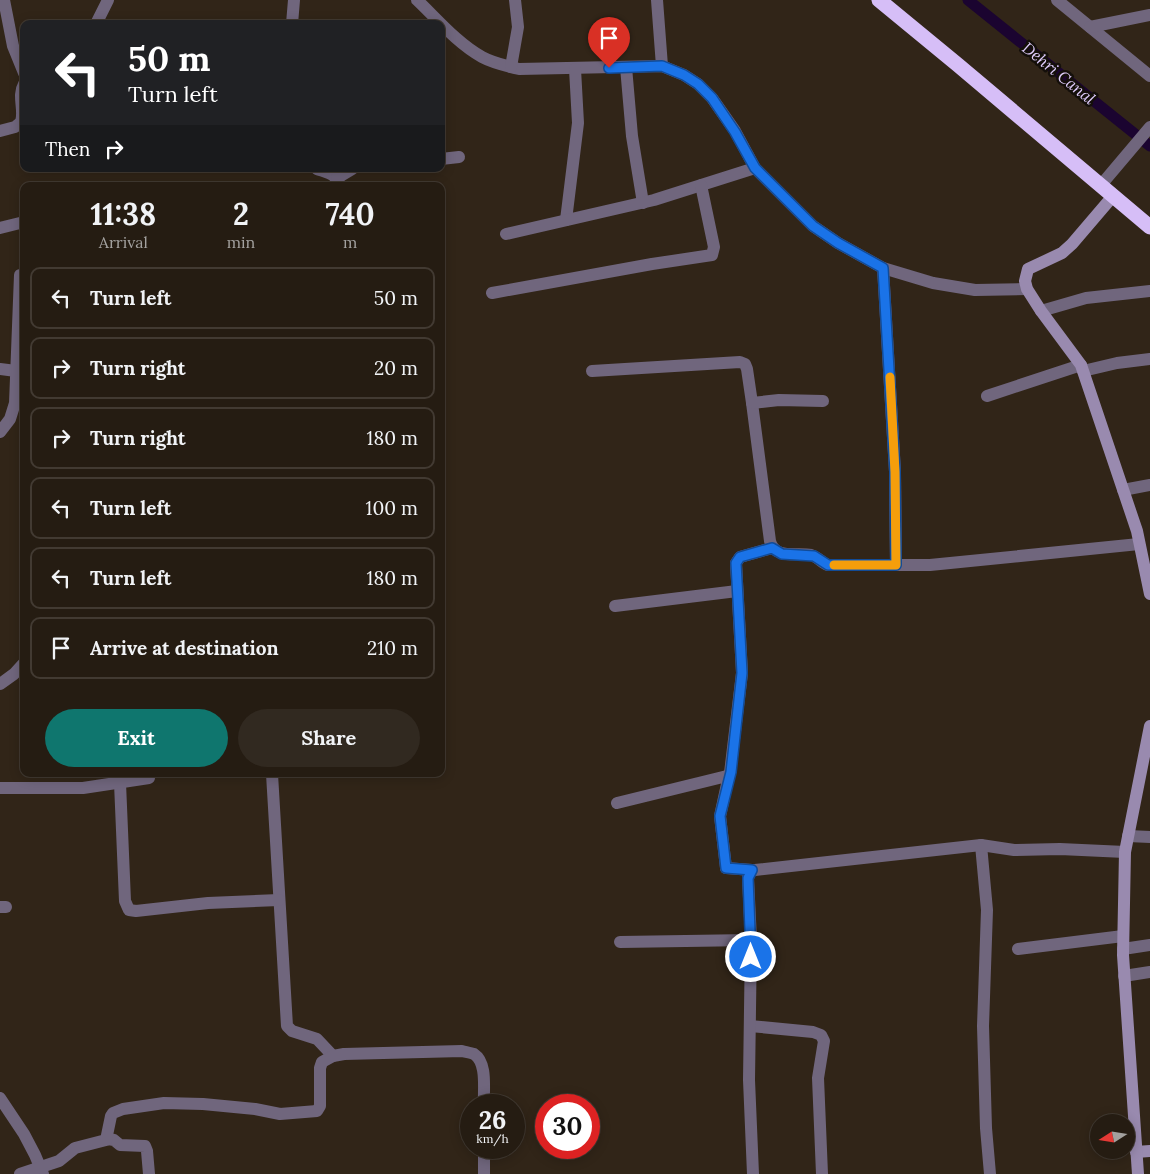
<!DOCTYPE html>
<html lang="en">
<head>
<meta charset="utf-8">
<style>
  :root { --surface:#251c12; --page:#312920; --text:#f1f3f6; --muted:#a3a19f; --line:#423a32; --accent:#0f766e }
  body { margin:0; font-family:Lora,serif; background:var(--page); color:var(--text); height:100vh; display:flex; flex-direction:column; font-size:19px; white-space:nowrap }
  * { box-sizing:border-box; margin:0 }
  p { font-size:16px; color:var(--muted) }
  .icon { flex:none; width:28px; height:28px; fill:none; stroke:currentColor; stroke-width:2; stroke-linecap:round; stroke-linejoin:round }
  .map { position:relative; flex:1; overflow:hidden }
  .panel { position:absolute; left:20px; top:182px; width:425px; height:595px; display:flex; flex-direction:column; background:var(--surface); border-radius:10px; box-shadow:0 2px 12px #0003,0 0 0 1px var(--line) }
  .panel>* { flex:none }
  .top-card { position:absolute; left:20px; top:20px; width:425px; height:152px; border-radius:10px; box-shadow:0 2px 12px #0003,0 0 0 1px var(--line); background:#202124; color:#fff; overflow:hidden }
  .needle { width:32px; rotate:258deg }
  .fabs { position:absolute; left:1090px; top:1114px; display:grid; gap:10px }
  .fabs a { display:grid; place-items:center; width:45px; height:45px; border-radius:50%; background:var(--surface); box-shadow:0 2px 12px #0003,0 0 0 1px var(--line); font-size:25px }
  .speed { position:absolute; left:460px; top:1094px; display:flex; gap:10px; font-size:25px; font-weight:700; text-align:center }
  .speed>* { display:grid; place-content:center; width:65px; height:65px; border-radius:50%; background:var(--surface); box-shadow:0 2px 12px #0003,0 0 0 1px var(--line); line-height:1 }
  .speed small { font-size:12px; font-weight:400 }
  .speed .limit { border:8px solid #d22; background:#fff; color:#111 }
  .pin { position:absolute; display:grid; place-items:center; width:42px; height:42px; color:#fff; margin:-51px -21px; border-radius:50% 50% 50% 0; rotate:-45deg; box-shadow:0 0 5px #0007 }
  .pin .icon { rotate:45deg }
  .me { position:absolute; width:55px; margin:-28px; rotate:0deg; stroke-linejoin:round; filter:drop-shadow(0 0 4px #0008) }
  .turn { display:flex; align-items:center; gap:18px; height:105px; padding:0 25px; font-size:22px }
  .turn .icon { width:65px; height:65px; stroke-width:2.5 }
  .turn b { display:block; font-size:35px; line-height:42px }
  .then { display:flex; align-items:center; height:48px; padding:0 25px; background:#0003; gap:10px; font-size:19px }
  .eta { display:flex; justify-content:space-evenly; align-items:center; height:85px; text-align:center }
  .eta b { font-size:30px; font-weight:800; line-height:35px }
  .primary-button { display:flex; gap:10px; margin-top:auto; padding:10px 25px }
  .primary-button a { flex:1; height:58px; border-radius:30px; background:var(--accent); color:#fff; font-size:20px; font-weight:800; line-height:58px; text-align:center }
  .primary-button a+a { background:var(--page); color:var(--text) }
  ul { padding:0; list-style:none }
  li { display:flex; align-items:center; gap:15px; height:62px; margin:0 10px 8px; padding:0 15px; border:2px solid var(--line); border-radius:10px }
  li div { flex:1 }
  li b { display:block; font-size:19px }
  li em { font-style:normal }
  .map>svg:first-child { display:block }
</style>
</head>
<body>
<div class="map">
<svg width="1150" height="1174" viewBox="0 0 1150 1174">
  <rect width="100%" height="100%" fill="#312518"/>
  <g fill="none" stroke-linecap="round" stroke-linejoin="round">
    <path stroke="#1b0430" stroke-width="11" d="M968,0L1150,146"/>
    <g stroke="#70667d" stroke-width="12">
      <path d="M4,0L13,46L24,73"/>
      <path d="M417,0C437,19 457,43 482,57C493,63 506,66 519,69L662,66L684,75L698,84L712,98L735,131L755,168L813,226L838,243L883,268L933,283L975,290L1027,289"/>
      <path d="M657,0L662,66"/>
      <path d="M1057,0L1150,76"/>
      <path d="M96,24L108,0"/>
      <path d="M292,24L294,0"/>
      <path d="M1090,27L1150,15"/>
      <path d="M511,67L518,27L515,0"/>
      <path d="M626,67L632,136L643,203"/>
      <path d="M0,131L15,127L21,122C25,110 17,96 24,84"/>
      <path d="M441,159L459,157"/>
      <path d="M317,169C328,173 337,174 340,186"/>
      <path d="M337,178L352,169"/>
      <path d="M1101,185L1150,127"/>
      <path d="M566,220L578,123L575,69"/>
      <path d="M0,228L24,222"/>
      <path d="M506,234L654,200L755,168"/>
      <path d="M883,268L895,472L896,565"/>
      <path d="M492,293L652,264L712,255L714,247L701,185"/>
      <path d="M1041,311L1086,298L1150,291"/>
      <path d="M0,369L16,371"/>
      <path d="M592,371L740,362L745,364L747,369L752,403L770,541C775,560 796,552 811,555C818,557 822,563 828,565H930L1139,544"/>
      <path d="M1083,371L1117,363L1150,359"/>
      <path d="M987,396L1081,365"/>
      <path d="M752,403L779,400L823,401"/>
      <path d="M0,432L10,419L15,403L20,275"/>
      <path d="M1123,490L1150,485"/>
      <path d="M615,606L737,591"/>
      <path d="M0,684L14,674L24,663"/>
      <path d="M272,774L287,1026L292,1031L317,1039L333,1056"/>
      <path d="M729,775L720,816L726,868L752,870"/>
      <path d="M120,783L125,901L129,910L136,911L208,903L279,900"/>
      <path d="M0,788H83L149,778"/>
      <path d="M617,803L727,776L730,773L742,673L736,563L740,557L772,548"/>
      <path d="M1128,836L1150,837"/>
      <path d="M981,845L987,910L983,1026L986,1128L990,1174"/>
      <path d="M0,907H6"/>
      <path d="M620,942L751,940"/>
      <path d="M1018,949L1123,936"/>
      <path d="M1123,949L1150,945"/>
      <path d="M1124,976L1150,972"/>
      <path d="M750,1026L813,1032L821,1035L824,1041L818,1078L822,1174"/>
      <path d="M0,1098L24,1134L35,1155L43,1174"/>
      <path d="M108,1139L114,1140L120,1145L145,1146L147,1151L149,1174"/>
      <path d="M484,1148V1174"/>
      <path d="M20,1174L59,1161L75,1148L106,1140L111,1116L113,1113L123,1109L164,1103L203,1104L255,1109L280,1114L317,1111L320,1106V1068L322,1062L333,1056L344,1054L462,1051C466,1052 471,1053 474,1054C488,1063 483,1091 484,1105"/>
      <path d="M753,1174L749,1080L751,940L748,878L750,872L755,870L981,845L1014,850L1060,849L1125,852"/>
    </g>
    <g stroke="#998aaf" stroke-width="12">
      <path d="M1113,196L1072,244L1062,253L1028,269L1025,281L1027,289L1041,311L1081,365L1137,531L1150,594"/>
      <path d="M1136,1152L1150,1151"/>
      <path d="M1138,1174L1123,955L1125,852L1150,726"/>
    </g>
    <path stroke="#d6bef7" stroke-width="15" d="M879,0L958,65L1150,227"/>
  </g>
  <g fill="none" stroke-linecap="round" stroke-linejoin="round">
    <g stroke="#114b97" stroke-width="12">
      <path id="route" d="M609,68L662,66L684,75L698,84L712,98L735,132L755,168L813,226L838,243L883,268L895,472L896,565H828L814,556L782,554L772,548L740,557L736,563L742,673L731,772L720,816L726,868L752,870L748,878L751,957"/>
    </g>
    <use href="#route" stroke="#1a73e8" stroke-width="9"/>
    <path stroke="#f59e0b" stroke-width="9" d="M834,565H896L895,472L890,377"/>
  </g>
  <g text-anchor="middle" stroke-width="5" stroke-linejoin="round" paint-order="stroke">
    <g font-size="16" font-style="italic" fill="#dfccfc" stroke="#140f0a">
      <text transform="translate(1059 73) rotate(39)" y="6">Dehri Canal</text>
    </g>
  </g>
</svg>
<div class="fabs">
<a><svg class="needle" viewBox="-14 -14 28 28"><path d="M0-13l5 13h-10z" fill="#e53935"/><path d="M0 13l5-13h-10z" fill="#a3a19f"/></svg></a>
</div>
<div class="speed"><div>26<small>km/h</small></div><div class="limit">30</div></div>
<div class="pin" style="left:609px;top:68px;background:#d93025"><svg class="icon" aria-label="arrive" viewBox="0 0 24 24"><path d="M6 21V4h12l-3 4 3 4H6"/></svg></div>
<svg class="me" style="left:751px;top:957px" viewBox="-20 -20 40 40"><circle r="17" fill="#1a73e8" stroke="#fff" stroke-width="3"/><path d="M0-11L8 9 0 5-8 9z" fill="#fff"/></svg>
<div class="top-card">
<div class="turn"><svg class="icon" aria-label="left" viewBox="0 0 24 24"><path d="M17 20v-9H6M10 6l-5 5 5 5"/></svg><div><b>50 m</b>Turn left</div></div>
<div class="then">Then<svg class="icon" aria-label="right" viewBox="0 0 24 24"><path d="M7 20v-9h11M14 6l5 5-5 5"/></svg></div>
</div>
<section class="panel">
<div class="eta">
<div><b>11:38</b><p>Arrival</p></div>
<div><b>2</b><p>min</p></div>
<div><b>740</b><p>m</p></div>
</div>
<ul>
<li><svg class="icon" aria-label="left" viewBox="0 0 24 24"><path d="M17 20v-9H6M10 6l-5 5 5 5"/></svg><div><b>Turn left</b></div><em>50 m</em></li>
<li><svg class="icon" aria-label="right" viewBox="0 0 24 24"><path d="M7 20v-9h11M14 6l5 5-5 5"/></svg><div><b>Turn right</b></div><em>20 m</em></li>
<li><svg class="icon" aria-label="right" viewBox="0 0 24 24"><path d="M7 20v-9h11M14 6l5 5-5 5"/></svg><div><b>Turn right</b></div><em>180 m</em></li>
<li><svg class="icon" aria-label="left" viewBox="0 0 24 24"><path d="M17 20v-9H6M10 6l-5 5 5 5"/></svg><div><b>Turn left</b></div><em>100 m</em></li>
<li><svg class="icon" aria-label="left" viewBox="0 0 24 24"><path d="M17 20v-9H6M10 6l-5 5 5 5"/></svg><div><b>Turn left</b></div><em>180 m</em></li>
<li><svg class="icon" aria-label="arrive" viewBox="0 0 24 24"><path d="M6 21V4h12l-3 4 3 4H6"/></svg><div><b>Arrive at destination</b></div><em>210 m</em></li>
</ul>
<div class="primary-button"><a>Exit</a><a>Share</a></div>
</section>
</div>
</body>
</html>
